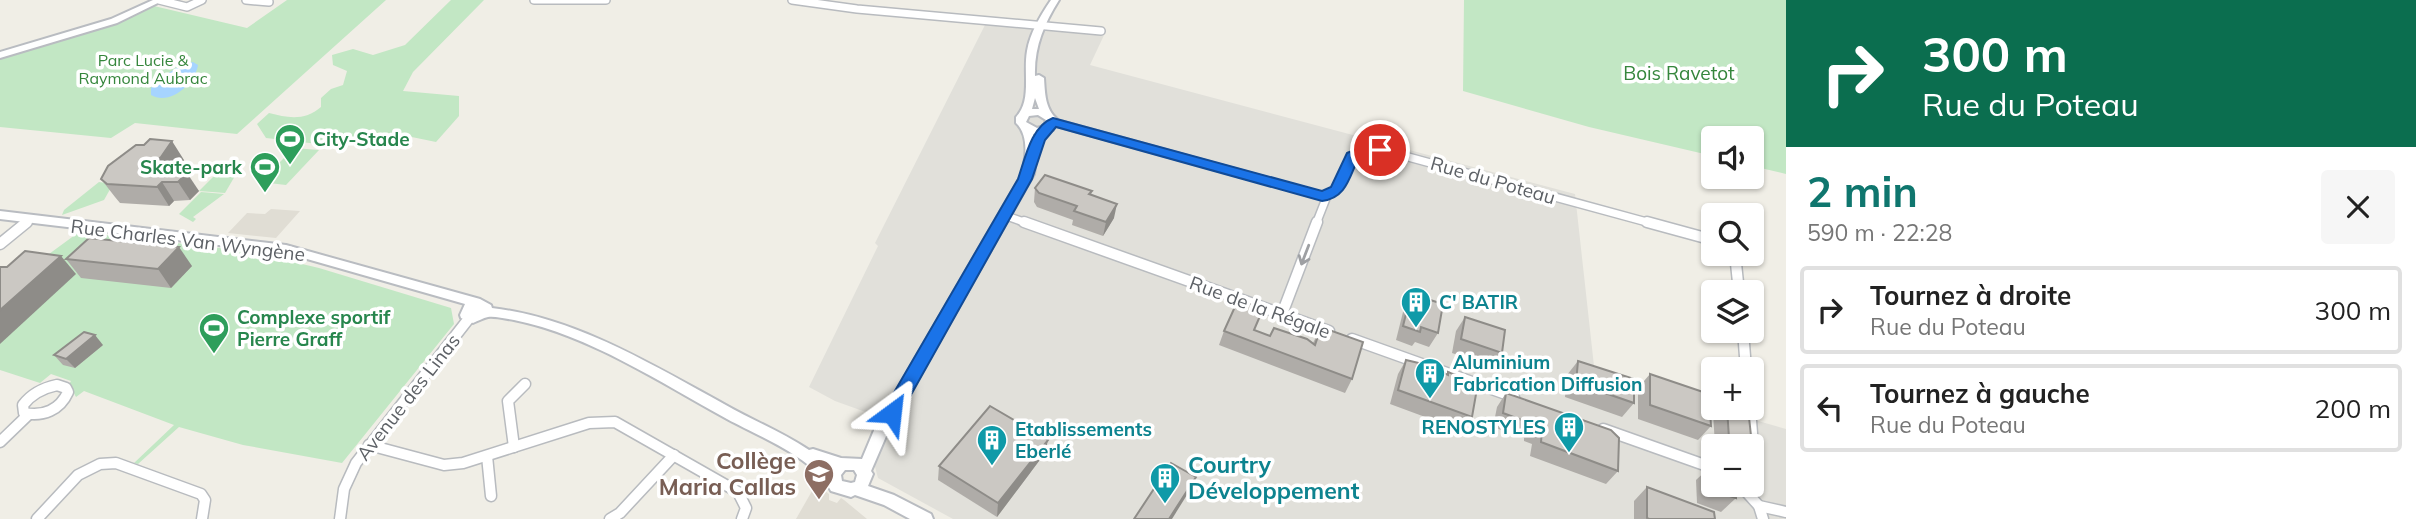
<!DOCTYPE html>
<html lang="fr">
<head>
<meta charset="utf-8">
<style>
  :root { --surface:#fff; --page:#f6f6f6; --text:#222; --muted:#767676; --line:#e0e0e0; --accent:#0f766e }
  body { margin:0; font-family:Mulish,sans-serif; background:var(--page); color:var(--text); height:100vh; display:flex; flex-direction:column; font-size:26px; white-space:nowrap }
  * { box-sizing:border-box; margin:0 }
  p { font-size:23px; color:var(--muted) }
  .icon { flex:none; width:38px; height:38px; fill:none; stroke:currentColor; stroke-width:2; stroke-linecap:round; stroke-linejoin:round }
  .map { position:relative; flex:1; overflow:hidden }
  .details { display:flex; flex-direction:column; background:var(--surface); width:630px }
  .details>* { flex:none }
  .top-card { background:#0b6e4f; color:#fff; overflow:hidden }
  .fabs { position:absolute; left:1701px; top:126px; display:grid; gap:14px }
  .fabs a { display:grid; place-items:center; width:63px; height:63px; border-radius:7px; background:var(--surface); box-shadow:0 2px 5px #0004; font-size:35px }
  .pin { position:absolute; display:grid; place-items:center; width:60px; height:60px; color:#fff; margin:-30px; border:4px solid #fff; border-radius:50%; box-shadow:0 2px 7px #0007 }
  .me { position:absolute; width:77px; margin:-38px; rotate:30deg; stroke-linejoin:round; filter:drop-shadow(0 0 5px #0008) }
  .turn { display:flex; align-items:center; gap:24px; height:147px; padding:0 21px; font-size:32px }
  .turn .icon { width:91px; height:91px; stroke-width:2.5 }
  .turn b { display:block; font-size:49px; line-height:60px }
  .round { display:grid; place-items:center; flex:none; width:74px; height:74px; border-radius:7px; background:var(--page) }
  .head { display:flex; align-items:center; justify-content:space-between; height:119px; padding:0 21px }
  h1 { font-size:42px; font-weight:700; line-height:52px; color:var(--accent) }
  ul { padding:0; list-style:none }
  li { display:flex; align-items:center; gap:21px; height:88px; margin:0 14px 10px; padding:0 7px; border:4px solid var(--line); border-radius:7px }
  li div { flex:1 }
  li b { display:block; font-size:26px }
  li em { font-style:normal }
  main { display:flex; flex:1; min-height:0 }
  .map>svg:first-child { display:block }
</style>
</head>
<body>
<main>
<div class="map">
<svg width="1786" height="519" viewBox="0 0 1786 519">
  <rect width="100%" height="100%" fill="#f0eee6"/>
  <path fill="#e1e0da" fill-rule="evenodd" d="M986,23L1105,33L1090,65L1575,194L1594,366L1713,405V408L1786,429V519H953L878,478L874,463L896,423L835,401L809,387L878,246L875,243ZM1713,446H1752V485H1713Z"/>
  <g fill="#e0ddd4">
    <path d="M271,209L300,211L276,238L228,233L247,213L265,214Z"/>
    <path d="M816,484L829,494V500L837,503L841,498L844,500L867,519H796Z"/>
  </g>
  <g fill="#c2e7c4">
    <path d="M287,0H386L237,134L135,123L111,138L0,127V58L112,26L154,6L247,28Z"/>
    <path d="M451,0H484L413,72L403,91L459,96V116L436,142L402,135L382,141L327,145L266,138L257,124L269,113C288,118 305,121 321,107V98L331,89L343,85L347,71L333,65L332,55L353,49L373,55L405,45Z"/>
    <path d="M1464,0H1786V174L1752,166V138H1713V156L1589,127L1463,91Z"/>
    <path d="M294,148L319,150L286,185L260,182Z"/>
    <path d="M239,169L225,193L199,191L219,171Z"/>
    <path d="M99,182L113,184L104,200L62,215L64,210Z"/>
    <path d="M201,192L224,194L193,217L196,219L193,222L179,214Z"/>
    <path d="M79,232L247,251L319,268L451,308L454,324L342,463L243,445L179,427L138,464L134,463L174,425L84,391L76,397L69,384L71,381L51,374L40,383L0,370V290Z"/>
  </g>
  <path fill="#a6d4ff" d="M193,62L198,65C195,84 170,106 151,95V88C163,77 177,64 193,62Z"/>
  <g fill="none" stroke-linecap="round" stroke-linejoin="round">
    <g stroke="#b8bbbf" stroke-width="10">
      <g id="street-far1">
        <path d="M159,0L187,7L202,0"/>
        <path d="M246,0L269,2"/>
        <path d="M534,0H606"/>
        <path d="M792,0L857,9L1101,31"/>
        <path d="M1053,122L1322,196C1342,192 1342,171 1352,156L1371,150L1390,152L1654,224"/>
        <path d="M1004,215L1029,224"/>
        <path d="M24,224L29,220"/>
        <path d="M1316,224L1327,196"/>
      </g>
    </g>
    <g stroke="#b8bbbf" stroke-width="13">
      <g id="street">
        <path d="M1024,222L1329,331"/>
        <path d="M1647,222L1713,240"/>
        <path d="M0,244L27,222"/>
        <path d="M1735,254L1739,292"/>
        <path d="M1282,314L1317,222"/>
        <path d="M1743,331L1746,369"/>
        <path d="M1352,339L1514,397"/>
        <path d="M57,385L66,388L68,392C60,410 43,417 24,413L23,405C32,393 43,388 57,385Z"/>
        <path d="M1750,408L1755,471L1752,484"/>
        <path d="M1603,429L1713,468"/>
        <path d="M0,442L28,415"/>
        <path d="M369,445L444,465L463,463L589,423L615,422L738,492L746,508L742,519"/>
        <path d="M514,447L508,401L525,384"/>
        <path d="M487,456L491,496"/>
        <path d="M1740,485L1759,506L1763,519"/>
        <path d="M1759,506L1786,512"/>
        <path d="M37,519L78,475L100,464L116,463L201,494L205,500L202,519"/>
        <path d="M340,519L344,489L356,463L470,317"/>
        <path d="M610,519L620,513L674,455"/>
      </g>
    </g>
    <g stroke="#b9bcc1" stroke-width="4">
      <g id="secondary">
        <path d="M153,0H164L117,23L0,58V52L111,19Z"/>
        <path d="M1051,0H1059C1044,24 1034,47 1035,76L1039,75L1044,78C1045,93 1045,109 1057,119L1053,130L1033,134L1037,153L1034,174L887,434L871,471L873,474L868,486L894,495L931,514L933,519H910L884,505L855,495L851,497L831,491C815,458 758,436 727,419C661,383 589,335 514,320C507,319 495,316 488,317C483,318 478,321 473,323L461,318L460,315L465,304L286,253L0,219V211L286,245L480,299L491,305L492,308C576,318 651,364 724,404C752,420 782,432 809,450L813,449L841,458L862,459L875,428L1022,174C1026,158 1029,135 1016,123V117C1032,100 1023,73 1027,51C1030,33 1040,16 1051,0ZM1035,98L1039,109H1032ZM1038,115L1046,120L1044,126L1037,128L1026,122L1029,116ZM845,470H854L857,475L855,482L851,483L842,481L841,475Z"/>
      </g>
    </g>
    <use href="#street-far1" stroke="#fff" stroke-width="7"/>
    <use href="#street" stroke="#fff" stroke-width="10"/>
    <use href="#secondary" fill="#fff" fill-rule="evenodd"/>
  </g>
  <g fill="#afaca8">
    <path d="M184,160L175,172L199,191L190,200L174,201L169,206L120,203L115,197L101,179Z"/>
    <path d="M1035,188L1092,191L1091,195L1114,218L1103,236L1072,225L1073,220L1037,207L1034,202Z"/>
    <path d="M66,259L192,266L171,288L81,278Z"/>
    <path d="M1411,294L1438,333L1429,347L1415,342L1412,346L1396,340L1404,308Z"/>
    <path d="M1465,317L1502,353L1493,367L1452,353L1456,331Z"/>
    <path d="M1321,327L1352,379L1345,393L1219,345L1224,331L1254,330L1270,336L1313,343Z"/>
    <path d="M103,345L75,368L63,365L54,355Z"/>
    <path d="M1406,360L1447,374L1448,372L1472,417L1463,431L1390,404L1398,374Z"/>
    <path d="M1578,361L1634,403L1622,417L1565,397L1567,375Z"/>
    <path d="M1650,374L1711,426L1698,440L1638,419V388Z"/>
    <path d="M1506,393L1618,471L1606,484L1530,456L1532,444L1524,441V438L1493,427L1497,407Z"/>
    <path d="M1717,408H1748L1752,445L1750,446H1715L1713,412Z"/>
    <path d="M1045,453L997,517L938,480L939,466Z"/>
    <path d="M1710,467L1736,498L1721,512L1697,503L1696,480Z"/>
    <path d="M1647,487L1715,519H1634V501Z"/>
  </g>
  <g fill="#8e8c88">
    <path d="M172,141L184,160L173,176L162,182L174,201L169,206L157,187L147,169Z"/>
    <path d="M187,173L199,191L190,200L178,182Z"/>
    <path d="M1117,204L1114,218L1103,236L1106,222Z"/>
    <path d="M179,247L192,266L171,288L158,269Z"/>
    <path d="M61,256L76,274L0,344V310Z"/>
    <path d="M95,335L103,345L75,368L66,359Z"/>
    <path d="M1048,440L1045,453L997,517L998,503Z"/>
    <path d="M1196,477L1190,490L1172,519H1169Z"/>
  </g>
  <g fill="#cbc8c3" stroke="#8e8c88" stroke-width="2">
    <path d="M150,139L172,141L161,157L147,169L187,173L178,182H162L157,187L107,184L101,179L108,166L136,145H144Z"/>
    <path d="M1045,175L1092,191L1089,194L1117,204L1106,222L1074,211L1077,206L1039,193L1035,188Z"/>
    <path d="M89,238L179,247L158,269L66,259Z"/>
    <path d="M25,251L61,256L0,310V267H7Z"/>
    <path d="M1411,294L1443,304L1438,333L1421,327L1420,332L1403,326Z"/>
    <path d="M1238,300L1263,309L1254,330L1270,336L1274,328L1307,339L1315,345L1321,327L1363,342L1352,379L1224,331Z"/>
    <path d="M1465,317L1505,330L1502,353L1461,339Z"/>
    <path d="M84,332L95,335L66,359L54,355Z"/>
    <path d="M1406,360L1427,365L1448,375V372L1478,383L1472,417L1398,390Z"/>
    <path d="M1578,361L1634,379V403L1576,383Z"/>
    <path d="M1650,374L1709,394L1711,426L1650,405Z"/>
    <path d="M1506,393L1611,430L1619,438L1618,471L1541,442L1542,430L1534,427L1535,425L1503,413Z"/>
    <path d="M990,406L1048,440L998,503L939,466Z"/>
    <path d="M1727,408H1748L1752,445L1729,438Z"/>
    <path d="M1171,463L1196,477L1169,519H1134Z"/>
    <path d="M1710,467L1713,468V485H1735L1736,498L1711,490Z"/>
    <path d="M1647,487L1714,512L1715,519H1649L1647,518Z"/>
  </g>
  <defs><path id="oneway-shaft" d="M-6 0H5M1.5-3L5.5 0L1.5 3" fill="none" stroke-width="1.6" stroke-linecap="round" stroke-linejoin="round" transform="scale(1.75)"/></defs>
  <use stroke="#9ea0a3" href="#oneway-shaft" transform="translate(1305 255) rotate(111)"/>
  <path fill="#1a73e8" stroke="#114b97" stroke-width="2" d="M1053,118L1322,191L1331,187L1347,153C1359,148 1376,141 1387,150L1385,154L1358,159C1349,178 1346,198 1322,201L1056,127L1045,140L1032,179L898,418L892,420L885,418L882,413L885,408L1018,179C1025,159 1031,126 1053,118Z"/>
  <defs>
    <g id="stadium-pin" transform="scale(1.575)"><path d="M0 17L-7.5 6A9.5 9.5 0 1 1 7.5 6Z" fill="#2e9e5b" stroke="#fff"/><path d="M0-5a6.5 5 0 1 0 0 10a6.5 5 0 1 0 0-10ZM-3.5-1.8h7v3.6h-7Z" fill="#fff"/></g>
    <g id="building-pin" transform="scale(1.575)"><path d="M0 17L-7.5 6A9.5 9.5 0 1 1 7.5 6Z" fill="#0f9aa8" stroke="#fff"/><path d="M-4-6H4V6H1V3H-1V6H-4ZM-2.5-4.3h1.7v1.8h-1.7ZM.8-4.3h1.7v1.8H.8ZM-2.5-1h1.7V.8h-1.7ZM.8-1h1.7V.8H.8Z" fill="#fff"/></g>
    <g id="school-pin" transform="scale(1.575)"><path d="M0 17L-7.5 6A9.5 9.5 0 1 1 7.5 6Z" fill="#8d6e63" stroke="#fff"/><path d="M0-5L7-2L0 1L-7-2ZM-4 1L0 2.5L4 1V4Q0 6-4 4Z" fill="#fff"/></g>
  </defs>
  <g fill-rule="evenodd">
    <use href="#stadium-pin" x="290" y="139"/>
    <use href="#stadium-pin" x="265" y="167"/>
    <use href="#building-pin" x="1416" y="302"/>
    <use href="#stadium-pin" x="214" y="328"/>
    <use href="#building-pin" x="1430" y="373"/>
    <use href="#building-pin" x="1569" y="427"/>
    <use href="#building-pin" x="992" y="440"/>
    <use href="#school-pin" x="819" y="474"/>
    <use href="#building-pin" x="1165" y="478"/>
  </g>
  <g text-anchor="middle" stroke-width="7" stroke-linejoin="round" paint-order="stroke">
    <g font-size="16" fill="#35863c" stroke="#fff">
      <text x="143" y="66">Parc Lucie &amp;<tspan x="143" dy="18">Raymond Aubrac</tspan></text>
    </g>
    <g font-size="19" fill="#35863c" stroke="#fff">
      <text x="1679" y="80">Bois Ravetot</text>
    </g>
    <g font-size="19" font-weight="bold" fill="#27864d" stroke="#fff" text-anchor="start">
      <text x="313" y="146">City-Stade</text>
      <text x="242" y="174" text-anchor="end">Skate-park</text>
      <text x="237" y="324">Complexe sportif<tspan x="237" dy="22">Pierre Graff</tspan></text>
    </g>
    <g font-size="19" fill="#5d6166" stroke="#fff">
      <text transform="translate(1493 180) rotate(16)" y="7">Rue du Poteau</text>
      <text transform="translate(188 240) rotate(7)" y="7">Rue Charles Van Wyngène</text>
      <text transform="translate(1260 307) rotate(20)" y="7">Rue de la Régale</text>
      <text transform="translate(408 397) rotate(-52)" y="7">Avenue des Linas</text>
    </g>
    <g font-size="19" font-weight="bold" fill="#0d838f" stroke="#fff" text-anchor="start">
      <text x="1439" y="309">C' BATIR</text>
      <text x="1453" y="369">Aluminium<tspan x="1453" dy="22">Fabrication Diffusion</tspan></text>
      <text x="1546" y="434" text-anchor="end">RENOSTYLES</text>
      <text x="1015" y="436">Etablissements<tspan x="1015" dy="22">Eberlé</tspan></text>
    </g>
    <g font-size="23" font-weight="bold" fill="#785e54" stroke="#fff" text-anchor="end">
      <text x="796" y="469">Collège<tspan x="796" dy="26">Maria Callas</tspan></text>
    </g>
    <g font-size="23" font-weight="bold" fill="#0d838f" stroke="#fff" text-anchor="start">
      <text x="1188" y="473">Courtry<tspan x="1188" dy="26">Développement</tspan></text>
    </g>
  </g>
</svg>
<div class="fabs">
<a><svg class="icon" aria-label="sound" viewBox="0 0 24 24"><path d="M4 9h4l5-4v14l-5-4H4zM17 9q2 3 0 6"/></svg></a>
<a><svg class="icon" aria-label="search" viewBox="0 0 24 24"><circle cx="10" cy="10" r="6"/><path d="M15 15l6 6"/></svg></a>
<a><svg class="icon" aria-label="layers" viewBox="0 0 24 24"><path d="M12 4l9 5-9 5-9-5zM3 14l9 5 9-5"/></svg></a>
<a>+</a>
<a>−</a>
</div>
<div class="pin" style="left:1380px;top:150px;background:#d93025"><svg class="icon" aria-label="arrive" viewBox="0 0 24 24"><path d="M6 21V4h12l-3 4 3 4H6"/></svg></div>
<svg class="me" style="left:892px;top:413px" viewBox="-20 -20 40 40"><path d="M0-17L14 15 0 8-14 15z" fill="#1a73e8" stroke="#fff" stroke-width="4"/></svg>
</div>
<section class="details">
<div class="top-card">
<div class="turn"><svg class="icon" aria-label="right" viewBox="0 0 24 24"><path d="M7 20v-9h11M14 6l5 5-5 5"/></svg><div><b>300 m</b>Rue du Poteau</div></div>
</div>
<div class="head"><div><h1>2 min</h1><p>590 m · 22:28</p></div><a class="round"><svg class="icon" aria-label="close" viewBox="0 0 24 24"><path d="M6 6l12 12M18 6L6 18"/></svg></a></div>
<ul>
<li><svg class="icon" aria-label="right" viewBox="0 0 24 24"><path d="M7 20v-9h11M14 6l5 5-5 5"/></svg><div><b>Tournez à droite</b><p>Rue du Poteau</p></div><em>300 m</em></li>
<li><svg class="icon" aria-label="left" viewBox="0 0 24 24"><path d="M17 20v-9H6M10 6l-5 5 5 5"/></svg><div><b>Tournez à gauche</b><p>Rue du Poteau</p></div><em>200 m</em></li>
</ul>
</section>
</main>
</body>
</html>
